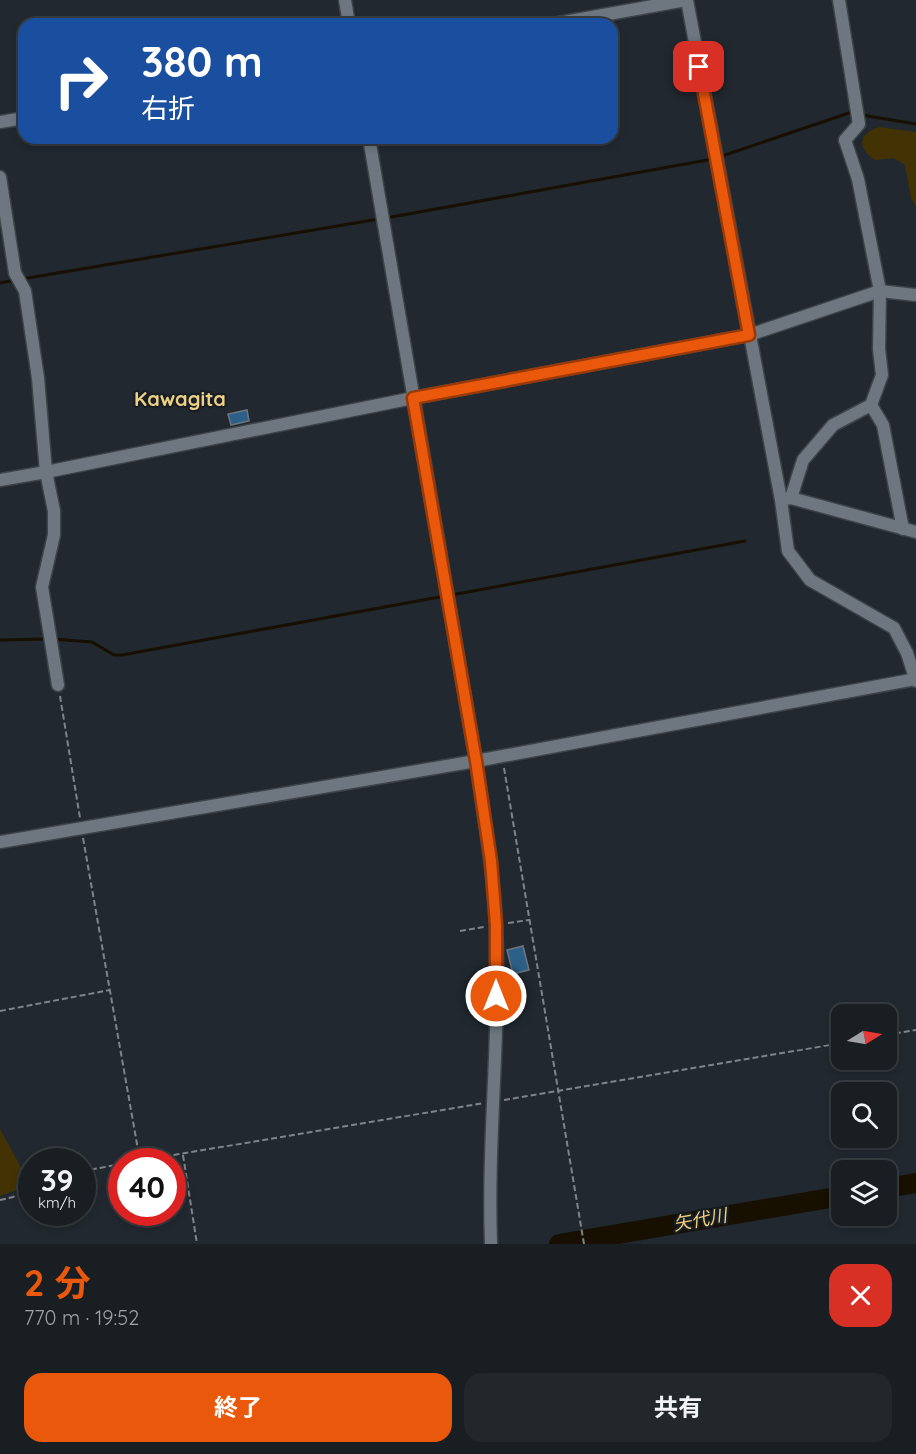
<!DOCTYPE html>
<html lang="ja">
<head>
<meta charset="utf-8">
<style>
  :root { --surface:#191e23; --page:#22272b; --text:#f1f3f6; --muted:#9fa2a6; --line:#373c41; --accent:#ea580c }
  body { margin:0; font-family:Quicksand,"Noto Sans JP",sans-serif; background:var(--page); color:var(--text); height:100vh; display:flex; flex-direction:column; font-size:22px; white-space:nowrap }
  * { box-sizing:border-box; margin:0 }
  p { font-size:20px; color:var(--muted) }
  .icon { flex:none; width:33px; height:33px; fill:none; stroke:currentColor; stroke-width:2; stroke-linecap:round; stroke-linejoin:round }
  .map { position:relative; height:1244px; overflow:hidden }
  .drawer { display:flex; flex-direction:column; background:var(--surface); flex:1 }
  .drawer>* { flex:none }
  .guide { position:absolute; left:18px; top:18px; width:600px; height:126px; border-radius:18px; box-shadow:0 3px 9px #0003,0 0 0 2px var(--line); background:#1a4fa0; color:#fff; overflow:hidden }
  .needle { width:39px; rotate:79deg }
  .controls { position:absolute; left:831px; top:1004px; display:grid; gap:12px }
  .controls a { display:grid; place-items:center; width:66px; height:66px; border-radius:12px; background:var(--surface); box-shadow:0 3px 9px #0003,0 0 0 2px var(--line); font-size:30px }
  .speed { position:absolute; left:18px; top:1148px; display:flex; gap:12px; font-size:30px; font-weight:700; text-align:center }
  .speed>* { display:grid; place-content:center; width:78px; height:78px; border-radius:50%; background:var(--surface); box-shadow:0 3px 9px #0003,0 0 0 2px var(--line); line-height:1 }
  .speed small { font-size:15px; font-weight:400 }
  .speed .limit { border:9px solid #d22; background:#fff; color:#111 }
  .pin { position:absolute; display:grid; place-items:center; width:51px; height:51px; color:#fff; margin:-26px; border-radius:12px; box-shadow:0 3px 9px #0006 }
  .me { position:absolute; width:66px; margin:-33px; rotate:0deg; stroke-linejoin:round; filter:drop-shadow(0 0 4px #0008) }
  .turn { display:flex; align-items:center; gap:21px; height:126px; padding:0 24px; font-size:27px }
  .turn .icon { width:78px; height:78px; stroke-width:2.5 }
  .turn b { display:block; font-size:42px; line-height:51px }
  .round { display:grid; place-items:center; flex:none; width:63px; height:63px; border-radius:18px; background:var(--page) }
  .summary { display:flex; align-items:center; justify-content:space-between; height:102px; padding:0 24px }
  h1 { font-size:36px; font-weight:700; line-height:45px; color:var(--accent) }
  .action { display:flex; gap:12px; margin-top:auto; padding:12px 24px }
  .action a { flex:1; height:69px; border-radius:18px; background:var(--accent); color:#fff; font-size:24px; font-weight:700; line-height:69px; text-align:center }
  .action a+a { background:var(--page); color:var(--text) }
  .map>svg:first-child { display:block }
</style>
</head>
<body>
<div class="map">
<svg width="916" height="1244" viewBox="0 0 916 1244">
  <rect width="100%" height="100%" fill="#21282f"/>
  <g fill="#433304">
    <path d="M879,127L916,132V206L911,198L905,165L894,158L875,160C857,148 858,134 879,127Z"/>
    <path d="M0,1129L24,1173V1182L17,1190L0,1196Z"/>
  </g>
  <g fill="none" stroke-linecap="round" stroke-linejoin="round">
    <g stroke="#171001" stroke-width="3">
      <path d="M862,115L916,124"/>
      <path d="M719,157L849,113L855,114"/>
      <path d="M386,218L713,159"/>
      <path d="M22,279L379,219"/>
      <path d="M0,283L15,280"/>
      <path d="M451,595L745,541"/>
      <path d="M53,639L92,642L114,655H122L445,596"/>
      <path d="M0,640L46,639"/>
    </g>
    <g stroke="#171001" stroke-width="20">
      <path d="M886,1188L916,1183"/>
      <path d="M559,1244L842,1196"/>
    </g>
  </g>
  <g fill="#2d6088" stroke="#6d767f" stroke-width="1.5">
    <path d="M247,410L249,421L231,425L228,414Z"/>
    <path d="M523,946L529,970L513,974L507,950Z"/>
  </g>
  <g fill="none" stroke-linecap="round" stroke-linejoin="round">
    <g stroke="#3d4449" stroke-width="15">
      <g id="minor">
        <path d="M345,0L349,24"/>
        <path d="M687,0L781,500L788,551L810,580L894,628L907,653L916,681"/>
        <path d="M553,24L686,0"/>
        <path d="M0,122L24,118"/>
        <path d="M369,138L476,761C484,815 493,869 496,924C501,1031 487,1137 491,1244"/>
        <path d="M0,177L15,273L25,291L38,378L46,472L54,511V535L42,587L58,685"/>
        <path d="M871,405L883,425L903,529"/>
        <path d="M0,480L46,472L413,398L749,335L880,291L916,295"/>
        <path d="M791,498L803,460L833,425L871,405L882,375L879,349L880,291L858,179L845,140L859,124L839,0"/>
        <path d="M785,499L791,498L916,532"/>
        <path d="M0,842L476,761L916,679"/>
      </g>
    </g>
    <g stroke="#7f848a" stroke-width="2" stroke-dasharray="6 3" stroke-linecap="butt">
      <path d="M60,696L80,818"/>
      <path d="M504,768L584,1244"/>
      <path d="M83,838L140,1161"/>
      <path d="M508,923L529,920"/>
      <path d="M460,931L484,927"/>
      <path d="M0,1011L110,990"/>
      <path d="M886,1035L916,1030"/>
      <path d="M504,1100L842,1043"/>
      <path d="M183,1155L197,1244"/>
      <path d="M138,1161L484,1103"/>
      <path d="M82,1171L122,1164"/>
      <path d="M0,1200L13,1197L32,1187"/>
    </g>
    <use href="#minor" stroke="#6e777f" stroke-width="12"/>
  </g>
  <g fill="none" stroke-linecap="round" stroke-linejoin="round">
    <g stroke="#983908" stroke-width="15">
      <path id="route" d="M496,996V925L491,861L476,761L413,398L749,335L699,67"/>
    </g>
    <use href="#route" stroke="#ea580c" stroke-width="10"/>
  </g>
  <g text-anchor="middle" stroke-width="4.5" stroke-linejoin="round" paint-order="stroke">
    <g font-size="18" font-style="italic" fill="#f5d078" stroke="#171f25">
      <text transform="translate(700 1220) rotate(-10)" y="6">矢代川</text>
    </g>
    <g font-size="20" font-weight="bold" fill="#efcf85" stroke="#171f25">
      <text x="180" y="406">Kawagita</text>
    </g>
  </g>
</svg>
<div class="controls">
<a><svg class="needle" viewBox="-14 -14 28 28"><path d="M0-13l5 13h-10z" fill="#e53935"/><path d="M0 13l5-13h-10z" fill="#9fa2a6"/></svg></a>
<a><svg class="icon" aria-label="search" viewBox="0 0 24 24"><circle cx="10" cy="10" r="6"/><path d="M15 15l6 6"/></svg></a>
<a><svg class="icon" aria-label="layers" viewBox="0 0 24 24"><path d="M12 4l9 5-9 5-9-5zM3 14l9 5 9-5"/></svg></a>
</div>
<div class="speed"><div>39<small>km/h</small></div><div class="limit">40</div></div>
<div class="pin" style="left:699px;top:67px;background:#d93025"><svg class="icon" aria-label="arrive" viewBox="0 0 24 24"><path d="M6 21V4h12l-3 4 3 4H6"/></svg></div>
<svg class="me" style="left:496px;top:996px" viewBox="-20 -20 40 40"><circle r="17" fill="#ea580c" stroke="#fff" stroke-width="3"/><path d="M0-11L8 9 0 5-8 9z" fill="#fff"/></svg>
<div class="guide">
<div class="turn"><svg class="icon" aria-label="right" viewBox="0 0 24 24"><path d="M7 20v-9h11M14 6l5 5-5 5"/></svg><div><b>380 m</b>右折</div></div>
</div>
</div>
<section class="drawer">
<div class="summary"><div><h1>2 分</h1><p>770 m · 19:52</p></div><a class="round" style="background:#d93025;color:#fff"><svg class="icon" aria-label="close" viewBox="0 0 24 24"><path d="M6 6l12 12M18 6L6 18"/></svg></a></div>
<div class="action"><a>終了</a><a>共有</a></div>
</section>
</body>
</html>
